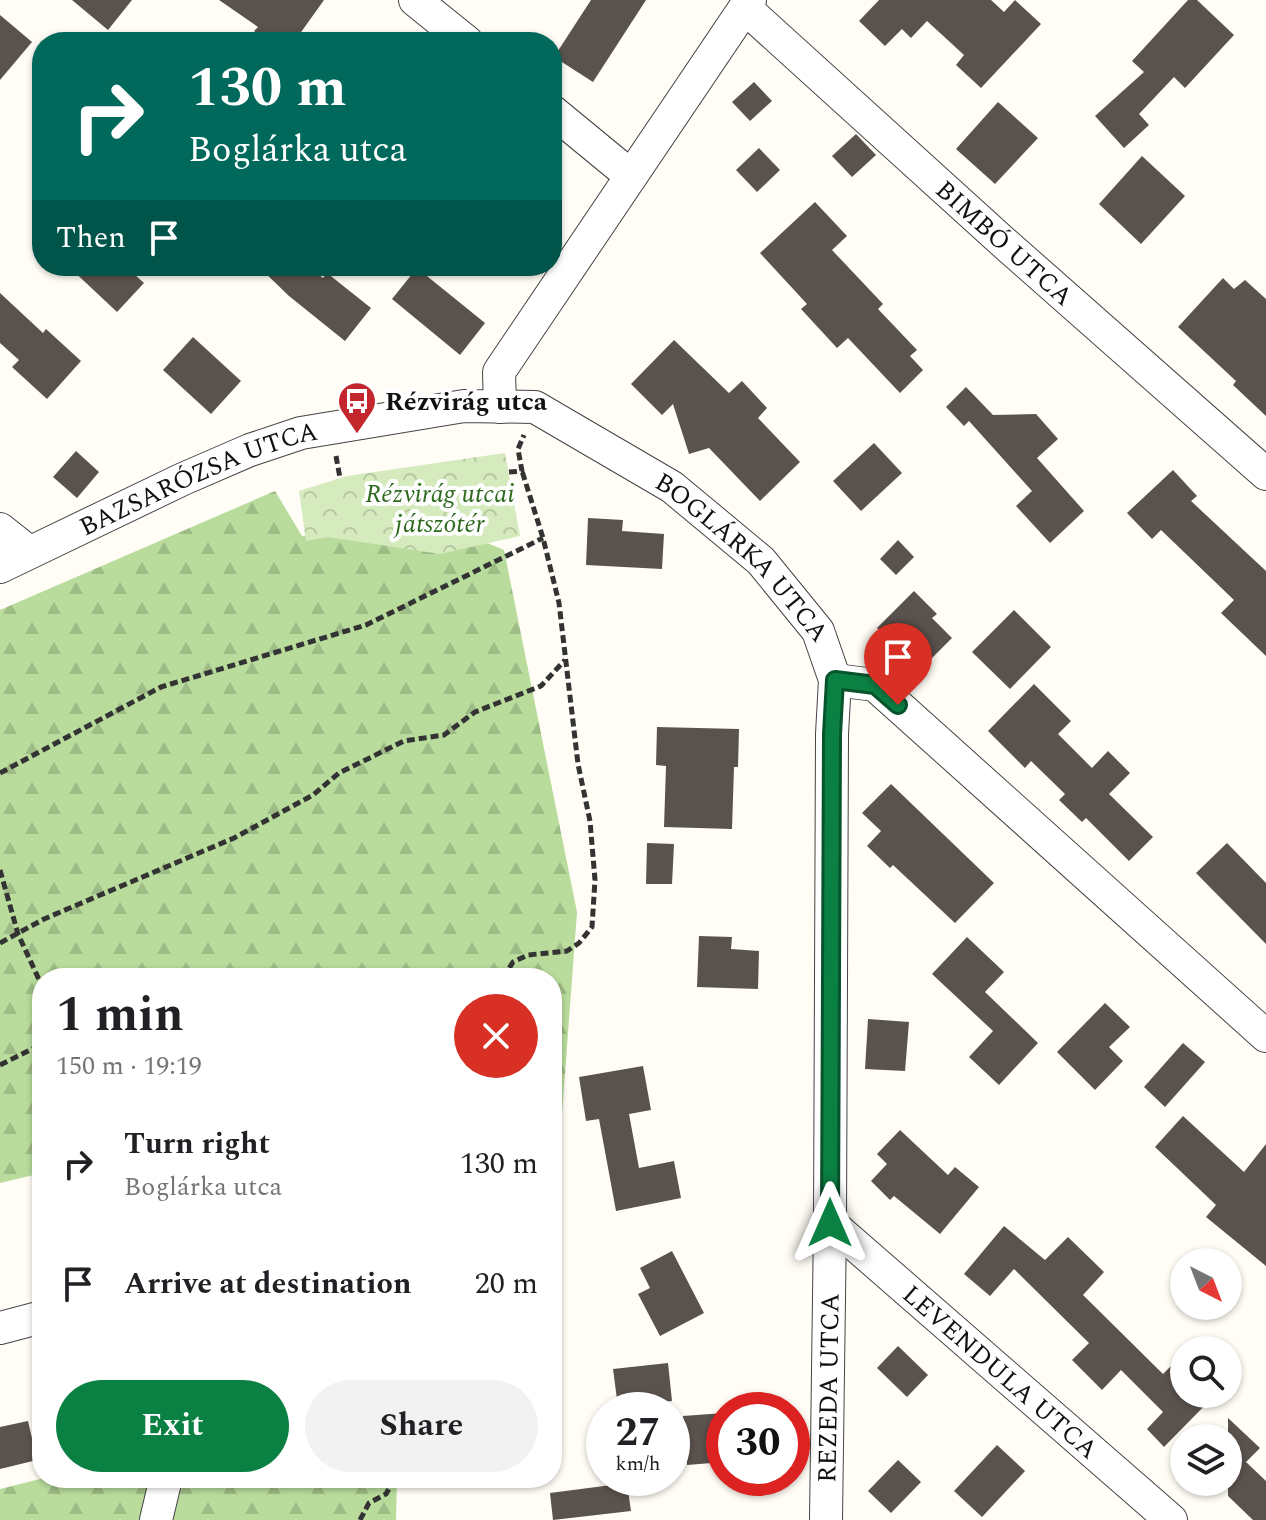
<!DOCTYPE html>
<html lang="en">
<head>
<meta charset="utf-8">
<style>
  :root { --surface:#fff; --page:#f2f2f2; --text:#202124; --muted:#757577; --accent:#0b8043 }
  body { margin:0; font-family:Spectral,serif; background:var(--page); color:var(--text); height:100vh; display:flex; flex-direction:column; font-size:30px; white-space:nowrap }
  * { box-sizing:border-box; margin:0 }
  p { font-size:26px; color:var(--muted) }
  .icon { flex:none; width:44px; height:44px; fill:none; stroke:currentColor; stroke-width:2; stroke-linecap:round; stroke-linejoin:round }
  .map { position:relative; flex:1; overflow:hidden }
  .sheet { position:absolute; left:32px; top:968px; width:530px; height:520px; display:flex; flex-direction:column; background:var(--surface); border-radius:32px; box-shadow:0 2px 6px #0004 }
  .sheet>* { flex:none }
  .guide { position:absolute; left:32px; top:32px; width:530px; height:244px; border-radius:32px; box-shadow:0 2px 6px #0004; background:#00695c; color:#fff; overflow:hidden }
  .needle { width:52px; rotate:138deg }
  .fabs { position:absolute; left:1170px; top:1248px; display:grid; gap:16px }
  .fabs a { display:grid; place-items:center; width:72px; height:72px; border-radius:50%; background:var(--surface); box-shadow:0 2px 6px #0004; font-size:40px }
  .speed { position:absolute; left:586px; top:1392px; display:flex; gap:16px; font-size:40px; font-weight:700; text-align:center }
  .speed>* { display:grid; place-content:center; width:104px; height:104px; border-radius:50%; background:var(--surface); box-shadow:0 2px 6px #0004; line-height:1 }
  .speed small { font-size:20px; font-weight:400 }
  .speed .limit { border:12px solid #d22; background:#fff; color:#111 }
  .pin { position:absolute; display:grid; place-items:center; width:68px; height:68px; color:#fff; margin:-82px -34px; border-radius:50% 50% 50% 0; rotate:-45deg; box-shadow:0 0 8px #0007 }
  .pin .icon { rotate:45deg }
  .me { position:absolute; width:88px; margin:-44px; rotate:0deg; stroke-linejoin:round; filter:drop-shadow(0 0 6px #0008) }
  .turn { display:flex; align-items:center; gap:28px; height:168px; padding:0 24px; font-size:36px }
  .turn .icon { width:104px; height:104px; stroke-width:2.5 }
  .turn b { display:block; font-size:56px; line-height:68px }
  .then { display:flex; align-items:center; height:76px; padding:0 24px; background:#0003; gap:16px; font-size:30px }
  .round { display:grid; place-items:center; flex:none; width:84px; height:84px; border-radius:42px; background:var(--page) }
  .headline { display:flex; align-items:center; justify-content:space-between; height:136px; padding:0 24px }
  h1 { font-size:48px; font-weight:700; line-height:60px }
  .cta { display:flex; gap:16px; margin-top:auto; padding:16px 24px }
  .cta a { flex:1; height:92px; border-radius:48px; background:var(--accent); color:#fff; font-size:32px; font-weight:700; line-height:92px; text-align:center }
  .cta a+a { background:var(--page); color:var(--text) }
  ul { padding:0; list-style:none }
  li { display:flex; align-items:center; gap:24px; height:120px; padding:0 24px }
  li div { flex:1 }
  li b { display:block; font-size:30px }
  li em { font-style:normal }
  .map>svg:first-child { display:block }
</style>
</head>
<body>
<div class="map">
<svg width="1266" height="1520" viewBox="0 0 1266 1520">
  <defs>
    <pattern id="forest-firs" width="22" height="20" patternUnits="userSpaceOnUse" patternTransform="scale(2)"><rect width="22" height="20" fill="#b9dc9c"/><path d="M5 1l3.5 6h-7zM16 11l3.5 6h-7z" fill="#9ebc85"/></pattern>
    <pattern id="park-crowns" width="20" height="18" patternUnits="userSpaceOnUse" patternTransform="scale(2)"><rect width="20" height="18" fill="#d5ebbd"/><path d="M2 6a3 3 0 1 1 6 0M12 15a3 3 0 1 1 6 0" fill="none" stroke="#b6c8a1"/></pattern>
  </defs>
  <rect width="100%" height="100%" fill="#fffdf5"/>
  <g fill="url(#forest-firs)">
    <path d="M275,491L302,536L434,521L504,550L577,912L552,1248V978H42V1173L0,1183V610Z"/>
    <path d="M44,1478H397L396,1520H0V1489Z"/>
  </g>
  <path fill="url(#park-crowns)" d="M505,453L520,536L440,554L328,537L306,541L299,491L347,476Z"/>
  <g fill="#5a524d">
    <path d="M72,0H132L108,30Z"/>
    <path d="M219,0H324L294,42H270L254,31L258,27Z"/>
    <path d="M591,0H646L593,82L554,57Z"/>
    <path d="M879,0H991L1004,12L1015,0L1041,24L981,88L956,65L964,55L927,21L911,38L902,29L885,46L859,21Z"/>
    <path d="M1188,0H1197L1234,35L1185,88L1174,77L1139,114L1149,125L1124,148L1095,116L1144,72L1132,61Z"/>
    <path d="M0,15L32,42L0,80Z"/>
    <path d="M754,82L772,101L750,121L732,102Z"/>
    <path d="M998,102L1038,138L995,184L956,149Z"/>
    <path d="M856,134L876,155L852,177L832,156Z"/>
    <path d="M759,148L780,170L757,192L736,170Z"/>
    <path d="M1142,156L1185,196L1141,244L1099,204Z"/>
    <path d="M815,202L847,236L832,250L883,304L878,309L917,350L910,356L923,370L900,393L848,338L837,348L801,309L807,304L760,253Z"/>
    <path d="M68,266H125L144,283L117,312Z"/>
    <path d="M258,266H307L323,278L327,273L371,308L345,341L289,296Z"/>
    <path d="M417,268L485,323L460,355L392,299Z"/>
    <path d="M1223,278L1234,289L1245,280L1266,299V416L1233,385L1236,381L1178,327Z"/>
    <path d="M0,293L43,333L46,329L81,361L47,399L12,367L19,360L0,343Z"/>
    <path d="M193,337L241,381L211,414L163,370Z"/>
    <path d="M674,340L729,393L742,381L767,408L758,418L800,462L760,501L709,448L689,454L673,404L662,415L631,384Z"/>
    <path d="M966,387L993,415L1036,414L1058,439L1037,458L1084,511L1050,543L1016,506L1032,491L969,421L964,426L946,407Z"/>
    <path d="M874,443L902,473L861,511L833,481Z"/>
    <path d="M76,451L99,472L77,498L53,477Z"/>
    <path d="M1173,470L1197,496L1191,501L1266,571V656L1221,613L1234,600L1161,530L1152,539L1127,513Z"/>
    <path d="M588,518L623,520L622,531L664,534L662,569L586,565Z"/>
    <path d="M898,540L914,557L896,575L880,559Z"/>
    <path d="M914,591L937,614L932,618L952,638L926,664L906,644L900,651L877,628Z"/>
    <path d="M1014,610L1051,647L1010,689L972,652Z"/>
    <path d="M1034,684L1071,721L1058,734L1092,768L1108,751L1130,773L1109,794L1153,837L1129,861L1086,818L1082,822L1059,800L1065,794L1031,761L1025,768L988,731Z"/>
    <path d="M657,727L739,729L738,767H734L732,829L664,827L666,766L656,765Z"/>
    <path d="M891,784L994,883L955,923L893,865L890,868L867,846L881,831L862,813Z"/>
    <path d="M647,843L674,844L672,884H646Z"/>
    <path d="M1227,843L1266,883V944L1196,873Z"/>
    <path d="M699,936L732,937L731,949L759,951L758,989L697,987Z"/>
    <path d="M967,937L1004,972L985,992L1038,1043L999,1085L969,1057L993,1031L932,974Z"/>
    <path d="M1105,1003L1130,1027L1109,1047L1123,1061L1095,1090L1057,1052Z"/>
    <path d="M868,1019L909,1022L905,1071L865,1069Z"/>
    <path d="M1183,1043L1205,1062L1165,1107L1144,1087Z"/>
    <path d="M643,1066L651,1110L629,1114L639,1168L674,1161L681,1198L616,1211L599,1119L586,1121L579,1077Z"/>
    <path d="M1183,1116L1244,1172L1266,1144V1266L1206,1217L1216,1205L1155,1147Z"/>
    <path d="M900,1130L948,1175L955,1167L979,1187L940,1234L894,1196L890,1200L871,1181L887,1164L877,1154Z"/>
    <path d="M1004,1226L1045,1260L1068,1237L1104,1272L1083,1295L1163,1374L1184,1353V1394H1216L1164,1447L1147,1429L1163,1412L1121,1370L1102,1390L1072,1360L1089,1343L1014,1269L990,1296L964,1274Z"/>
    <path d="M672,1251L704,1313L660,1336L638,1294L650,1288L640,1268Z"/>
    <path d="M898,1346L928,1375L907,1397L877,1368Z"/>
    <path d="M668,1363L672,1401L618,1407L613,1369Z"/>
    <path d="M724,1413V1462L687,1465L683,1416Z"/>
    <path d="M1228,1418L1260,1448L1246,1462L1266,1481V1520H1253L1228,1496Z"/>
    <path d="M28,1421L37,1460L0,1469V1427Z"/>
    <path d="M997,1445L1025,1471L982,1517L954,1491Z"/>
    <path d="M898,1460L921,1482L891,1513L868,1491Z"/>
    <path d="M627,1483L631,1511L553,1520L550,1493Z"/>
  </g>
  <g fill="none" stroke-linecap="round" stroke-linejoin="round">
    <g stroke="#444" stroke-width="34">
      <g id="minor">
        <path d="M415,0L467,42"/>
        <path id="s1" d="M745,8L1002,241L1266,474"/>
        <path d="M552,111L631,176"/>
        <path d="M500,407L499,372L750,0"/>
        <path d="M0,529L29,552"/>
        <path id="s2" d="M0,567L183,479L250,450L301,433L464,406L535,407L672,487L761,561L818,631L835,680L832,734L830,1223L826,1520"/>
        <path d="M835,680L875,685L1266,1036"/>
        <path id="s3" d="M830,1223L1171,1520"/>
        <path d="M0,1328L42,1317"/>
        <path d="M156,1520L166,1478"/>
      </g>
    </g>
    <g stroke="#333" stroke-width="5" stroke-dasharray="8 4" stroke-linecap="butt">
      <path d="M336,456L340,478"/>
      <path d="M509,472L522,471L518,449L524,435"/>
      <path d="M0,773L161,687L366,625L543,538"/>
      <path d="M0,870L18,934L42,986"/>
      <path d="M0,943L44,919L234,838L313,795L339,773L404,741L444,735L475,712L541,686L565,660"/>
      <path d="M503,978L513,962L528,955L567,951L579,943L592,927L595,880L590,821L578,764L559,603L543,538L522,471"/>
      <path d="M0,1065L42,1044"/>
      <path d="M360,1520L369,1503L386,1494L395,1478"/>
    </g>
    <use href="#minor" stroke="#fff" stroke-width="32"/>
  </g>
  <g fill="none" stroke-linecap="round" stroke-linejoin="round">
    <g stroke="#07532c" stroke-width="20">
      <path id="route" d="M830,1223L832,734L835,680L875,685L898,705"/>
    </g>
    <use href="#route" stroke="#0b8043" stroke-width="14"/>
  </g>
  <defs>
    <g id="bus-pin" transform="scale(2)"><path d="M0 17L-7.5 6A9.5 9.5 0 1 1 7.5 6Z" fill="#c4262e" stroke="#fff"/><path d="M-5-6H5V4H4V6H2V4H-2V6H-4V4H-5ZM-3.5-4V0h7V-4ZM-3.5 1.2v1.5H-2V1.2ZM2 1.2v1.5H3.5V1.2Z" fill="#fff"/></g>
  </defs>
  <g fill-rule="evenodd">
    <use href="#bus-pin" x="357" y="401"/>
  </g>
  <g text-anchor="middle" stroke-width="8" stroke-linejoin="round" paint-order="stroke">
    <g font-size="26" fill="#111" stroke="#fff">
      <text dy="9" stroke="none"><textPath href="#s1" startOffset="350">BIMBÓ UTCA</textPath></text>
      <text dy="9" stroke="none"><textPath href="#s2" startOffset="218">BAZSARÓZSA UTCA</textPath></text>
      <text dy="9" stroke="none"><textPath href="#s2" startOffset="824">BOGLÁRKA UTCA</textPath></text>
      <text dy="9" stroke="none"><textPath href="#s3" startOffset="226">LEVENDULA UTCA</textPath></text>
      <text transform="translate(828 1388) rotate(-89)" y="9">REZEDA UTCA</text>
    </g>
    <g font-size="26" font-weight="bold" fill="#111" stroke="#fff" text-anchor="start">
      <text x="385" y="410">Rézvirág utca</text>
    </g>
    <g font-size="26" font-style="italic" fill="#2f6b1f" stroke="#fff">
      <text x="440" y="502">Rézvirág utcai<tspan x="440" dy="30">játszótér</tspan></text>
    </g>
  </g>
</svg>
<div class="fabs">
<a><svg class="needle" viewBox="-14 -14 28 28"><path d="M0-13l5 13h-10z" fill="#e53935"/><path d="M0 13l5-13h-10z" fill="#757577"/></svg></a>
<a><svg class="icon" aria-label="search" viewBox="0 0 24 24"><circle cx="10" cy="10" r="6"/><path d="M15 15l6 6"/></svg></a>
<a><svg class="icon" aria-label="layers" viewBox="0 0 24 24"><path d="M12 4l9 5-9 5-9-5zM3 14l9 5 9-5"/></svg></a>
</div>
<div class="speed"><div>27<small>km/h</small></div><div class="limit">30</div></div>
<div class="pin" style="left:898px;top:705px;background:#d93025"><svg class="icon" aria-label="arrive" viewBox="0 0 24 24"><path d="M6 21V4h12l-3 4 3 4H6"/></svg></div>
<svg class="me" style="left:830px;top:1223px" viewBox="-20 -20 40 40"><path d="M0-17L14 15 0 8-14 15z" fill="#0b8043" stroke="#fff" stroke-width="4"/></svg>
<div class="guide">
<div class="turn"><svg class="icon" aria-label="right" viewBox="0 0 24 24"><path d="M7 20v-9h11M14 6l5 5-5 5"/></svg><div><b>130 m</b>Boglárka utca</div></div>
<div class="then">Then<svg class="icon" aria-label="arrive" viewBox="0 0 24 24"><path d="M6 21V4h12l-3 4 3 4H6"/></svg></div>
</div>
<section class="sheet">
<div class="headline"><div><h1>1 min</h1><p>150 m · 19:19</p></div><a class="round" style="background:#d93025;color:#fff"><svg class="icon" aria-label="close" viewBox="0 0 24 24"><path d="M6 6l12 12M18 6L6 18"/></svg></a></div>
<ul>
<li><svg class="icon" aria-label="right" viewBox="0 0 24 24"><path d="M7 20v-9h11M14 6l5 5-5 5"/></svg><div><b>Turn right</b><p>Boglárka utca</p></div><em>130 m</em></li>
<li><svg class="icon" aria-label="arrive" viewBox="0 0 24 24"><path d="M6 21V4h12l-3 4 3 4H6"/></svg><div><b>Arrive at destination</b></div><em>20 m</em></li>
</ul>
<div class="cta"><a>Exit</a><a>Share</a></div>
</section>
</div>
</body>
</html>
